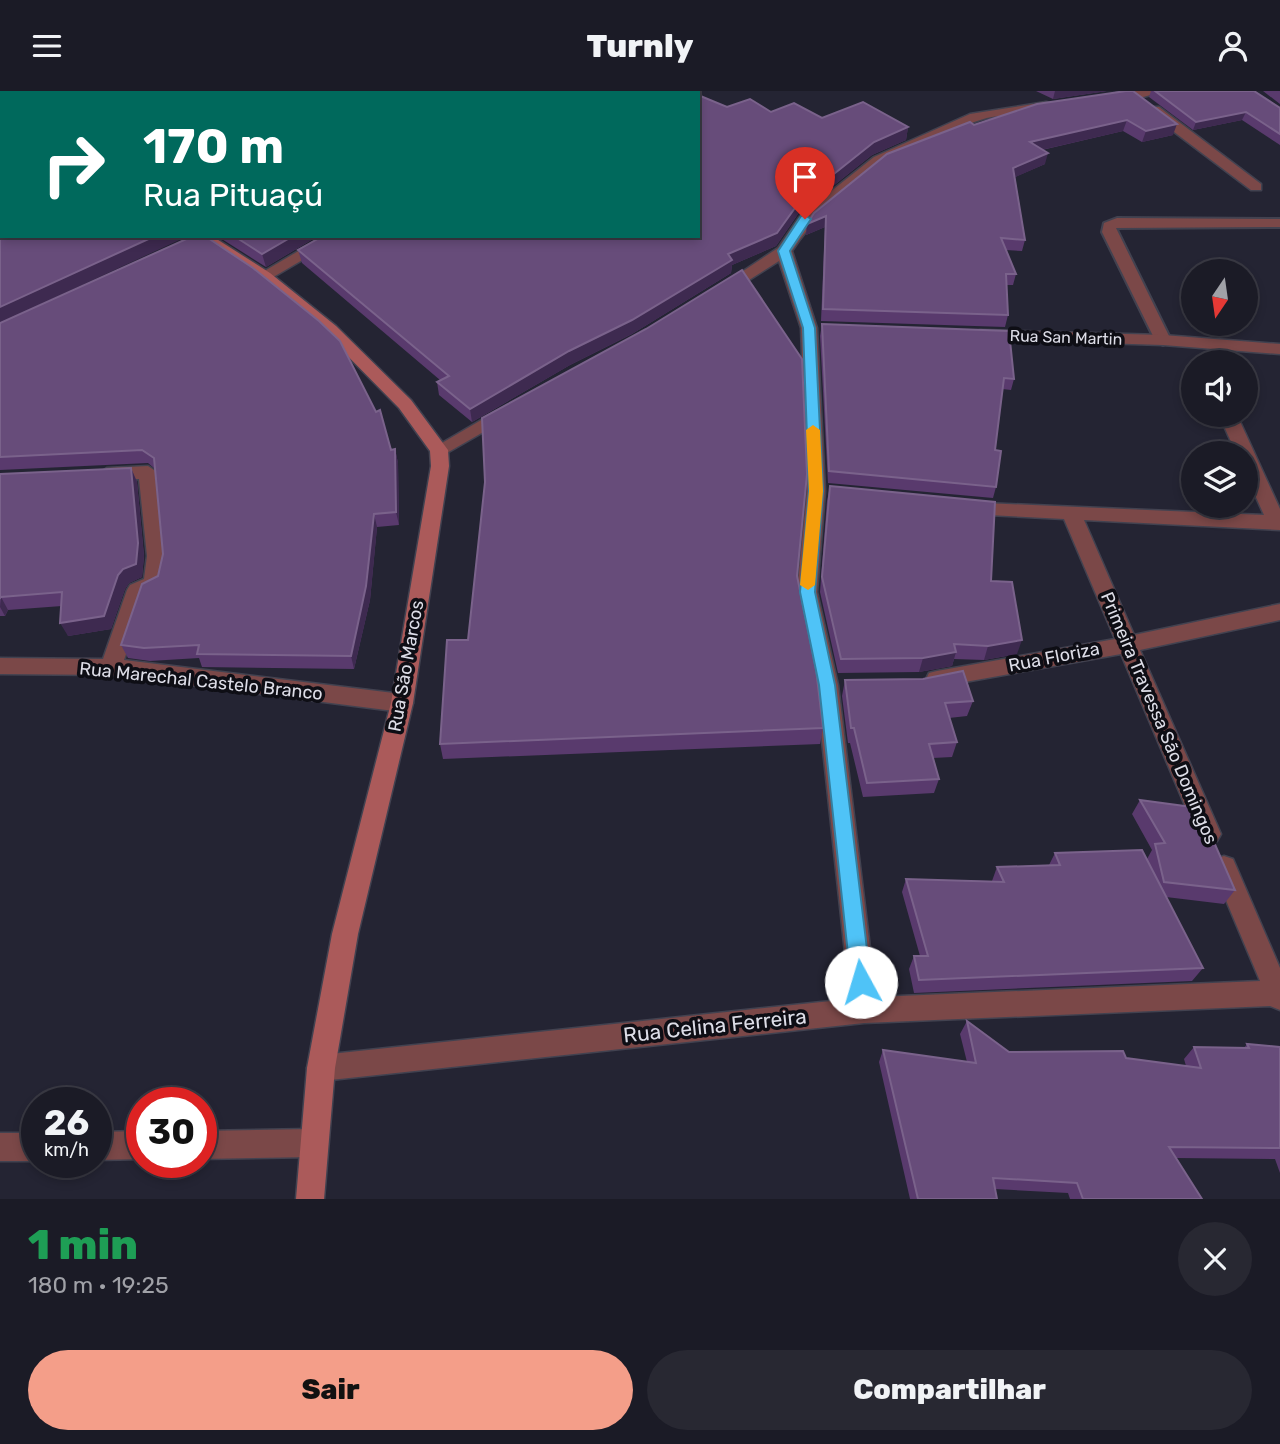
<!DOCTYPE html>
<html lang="pt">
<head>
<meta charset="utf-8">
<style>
  :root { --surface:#1b1b26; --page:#282832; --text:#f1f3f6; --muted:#a0a1a7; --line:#393943; --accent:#f49e89 }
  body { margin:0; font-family:Rubik,sans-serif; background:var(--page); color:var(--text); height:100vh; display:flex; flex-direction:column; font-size:26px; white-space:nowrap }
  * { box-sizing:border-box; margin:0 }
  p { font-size:23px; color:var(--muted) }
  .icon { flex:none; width:38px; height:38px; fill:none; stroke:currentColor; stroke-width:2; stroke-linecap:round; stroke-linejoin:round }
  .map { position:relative; height:1108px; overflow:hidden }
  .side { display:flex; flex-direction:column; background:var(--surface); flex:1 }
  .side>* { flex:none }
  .hud { position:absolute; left:0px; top:0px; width:700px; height:147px; box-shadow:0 4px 10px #0003,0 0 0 2px var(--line); background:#00695c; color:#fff; overflow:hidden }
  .needle { width:46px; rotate:193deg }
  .controls { position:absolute; left:1181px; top:168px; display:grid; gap:14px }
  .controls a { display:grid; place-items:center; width:77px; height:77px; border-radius:50%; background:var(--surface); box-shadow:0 4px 10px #0003,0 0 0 2px var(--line); font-size:35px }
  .speed { position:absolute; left:21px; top:996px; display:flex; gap:14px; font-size:35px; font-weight:700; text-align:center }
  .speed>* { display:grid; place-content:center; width:91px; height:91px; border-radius:50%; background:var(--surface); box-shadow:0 4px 10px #0003,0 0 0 2px var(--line); line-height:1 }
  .speed small { font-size:18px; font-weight:400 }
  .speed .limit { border:10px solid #d22; background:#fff; color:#111 }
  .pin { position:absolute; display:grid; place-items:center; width:60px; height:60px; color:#fff; margin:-72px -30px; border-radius:50% 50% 50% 0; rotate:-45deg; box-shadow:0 0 7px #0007 }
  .pin .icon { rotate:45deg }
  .me { position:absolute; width:77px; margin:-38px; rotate:354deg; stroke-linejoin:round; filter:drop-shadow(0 0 5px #0008) }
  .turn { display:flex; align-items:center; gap:24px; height:147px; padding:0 28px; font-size:32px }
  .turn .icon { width:91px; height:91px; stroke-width:2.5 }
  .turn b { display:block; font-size:49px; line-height:60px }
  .round { display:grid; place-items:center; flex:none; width:74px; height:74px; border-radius:37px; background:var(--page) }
  .summary { display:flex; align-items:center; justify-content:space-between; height:119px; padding:0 28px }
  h1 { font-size:42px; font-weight:800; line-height:52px; color:#1e9e55 }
  .button { display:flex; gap:14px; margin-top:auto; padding:14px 28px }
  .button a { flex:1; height:80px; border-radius:42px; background:var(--accent); color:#111; font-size:28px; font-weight:800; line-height:80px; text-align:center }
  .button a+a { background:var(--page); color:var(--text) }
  header { display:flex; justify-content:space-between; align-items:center; height:91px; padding:0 28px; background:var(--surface); font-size:32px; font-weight:800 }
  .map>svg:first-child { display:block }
</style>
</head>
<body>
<header><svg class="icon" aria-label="menu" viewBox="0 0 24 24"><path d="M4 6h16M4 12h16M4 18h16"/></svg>Turnly<svg class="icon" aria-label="person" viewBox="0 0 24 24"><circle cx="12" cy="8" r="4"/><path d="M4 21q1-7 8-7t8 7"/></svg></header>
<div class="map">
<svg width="1280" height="1108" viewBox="0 0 1280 1108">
  <rect width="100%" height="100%" fill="#242433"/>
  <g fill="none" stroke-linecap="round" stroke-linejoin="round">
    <g stroke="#424250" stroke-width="4">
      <path id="lane" d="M1117,127L1280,128V136L1116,137L1171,249L1163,254L1155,249L1102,141L1104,132Z"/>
    </g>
    <g stroke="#424250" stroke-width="3">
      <g id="street">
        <path d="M642,0H657L641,2Z"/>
        <path d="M1124,0H1159C1149,7 1112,13 1102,6Z"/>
        <path d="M1046,11L1051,12V18C1027,24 1000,22 977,30C906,54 833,97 792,160L817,237L825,400L817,501L838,594L876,906L1260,890L1212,776L1215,768L1224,765L1233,768L1280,877V919L1270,915L864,932L321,990L311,986L307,977L311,968L321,964L850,908L816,594L797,501L807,400L801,237L779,170L727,203L721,205L713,200L778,157L800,125L874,66L970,23Z"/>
        <path d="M1149,16H1159L1261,93V99H1251L1149,22Z"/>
        <path d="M324,145H343L270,188H258L256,185Z"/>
        <path d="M981,239L1163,244L1280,253V263L1163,254L975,248V240Z"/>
        <path d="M507,314L513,316L516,320L513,324L445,363L439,365L430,359Z"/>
        <path d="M1219,324H1237L1280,418V439L1084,429L1134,544L1280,513V529L1140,559L1221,743L1217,750L1209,753L1201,750L1197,743L1121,563L937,596L929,594L926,588L929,582L937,580L1115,548L1064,428L968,423L958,416L961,411L1264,424L1246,384V362H1236Z"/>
        <path d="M148,375L157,381C160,401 174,483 161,497C157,500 150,502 146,504L124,569L402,603L410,606L413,612L410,618L402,621L111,584L0,583V567L103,568L127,499L130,494L144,488L147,465L139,388L107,389L98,383L107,377Z"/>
        <path d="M312,1038L322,1042L326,1052L322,1062L312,1066L201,1068V1040Z"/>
        <path d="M142,1040V1068L96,1069V1041Z"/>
        <rect x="0" y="1042" width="37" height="28"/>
      </g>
    </g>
    <g stroke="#424250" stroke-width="3">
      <path id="secondary" d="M194,145H212L270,182L336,235L411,309L448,359L449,375L413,612L358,843L335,977L324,1108H296L307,977L332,843L391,612L431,375L430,360L399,317L324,241L258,188Z"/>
    </g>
    <use href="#lane" fill="#7b4848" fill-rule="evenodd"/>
    <use href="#street" fill="#7b4848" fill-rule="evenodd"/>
    <use href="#secondary" fill="#ab5a5a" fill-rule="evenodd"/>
  </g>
  <g fill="#593a6d">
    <path d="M0,0L2,2L7,229L391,359L395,358L398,372L399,434L377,436L370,509L354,578L202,576L199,567L150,570L128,567L121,554L158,485L163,463L155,378L148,372L0,379Z"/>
    <path d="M1036,0H1107L1053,8Z"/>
    <path d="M1126,0L1173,44L1142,51L1123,40L1042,59L1045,73L1015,86L1025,149L1022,160L1006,159L1016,183L1013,194H1006L1008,224L1005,236L821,230L825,136L806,144L807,133L974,34Z"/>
    <path d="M1151,0H1254L1280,17V54L1242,29L1193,39L1149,6Z"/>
    <path d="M1263,0H1280V13Z"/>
    <path d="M727,16L822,27L908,36L906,49L872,64L798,123L776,155L732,174L731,182L632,243L570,274L472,331L439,304L437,291L440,289L302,172L298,159Z"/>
    <path d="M217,145H318L266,176Z"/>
    <path d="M822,233L1014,288L1011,299L1002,298L995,359L996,396L993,407L828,392L820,245Z"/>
    <path d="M131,377L137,391L144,465L142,486L129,492L125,498L111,538L68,545L62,515L8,519L5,525H0V383Z"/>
    <path d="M830,395L991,490L1017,563L984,569L954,568L952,575L919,581L838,582L820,501L827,410Z"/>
    <path d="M468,549L823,637L820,653L443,668L440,653Z"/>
    <path d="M845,589L973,610L967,625L949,627L957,651L952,666L933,667L939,688L934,702L863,706L850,652H848L842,605Z"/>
    <path d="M1140,709L1235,799L1224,813L1166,806L1203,877L1192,890L914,902L909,878L914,865H920L902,801L906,788L992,790L997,776L1049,774L1055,762L1147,768L1152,759L1132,723Z"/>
    <path d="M967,930L1009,961L1126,967L1186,975L1184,968L1194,956L1244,957L1247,953L1280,956V1082L1275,1068L1176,1067L1202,1108H1070L1068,1102L995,1098L997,1108H910L879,971L883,959L967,971L960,943Z"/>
  </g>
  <g fill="#3e2a50">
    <path d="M1055,0H1107L1053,8Z"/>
    <path d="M1246,21L1242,29L1193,39L1196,31Z"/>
    <path d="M1127,29L1123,40L1028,62L1030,51Z"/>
    <path d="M1177,33L1173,44L1142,51L1146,40Z"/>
    <path d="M908,36L906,49L872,64L798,123L776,155L732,174L731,182L632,243L570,274L472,331L470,318L728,163L874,51Z"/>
    <path d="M1048,62L1045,73L1011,88L1013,77Z"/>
    <path d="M826,125L825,136L806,144L807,133Z"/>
    <path d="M155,145H188L0,232V216Z"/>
    <path d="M293,145H318L266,176L262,163Z"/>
    <path d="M395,358L398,372L399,434L396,421Z"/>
    <path d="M131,377L137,391L144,465L142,486L129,492L125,498L111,538L68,545L60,532L118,484L123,478Z"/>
    <path d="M374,423L377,436L370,509L354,578L351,565Z"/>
    <path d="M1,506L8,519L5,525L0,516Z"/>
    <path d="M1022,549L1017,563L984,569L988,555Z"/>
    <path d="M956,561L952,575L919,581L923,567Z"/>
  </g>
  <g fill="#674c7a" stroke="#7a628b" stroke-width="2">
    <path d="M0,0H641L644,2H2V145H155L0,216Z"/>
    <path d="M654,0H688L693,2H651Z"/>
    <path d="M1126,0H1133L1177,33L1146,40L1127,29L1030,51L1048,62L1013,77L1025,149L1001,147L1016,183H1006L1008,224L823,218L826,125L807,133L814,122L887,63L970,31L974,34L1037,13Z"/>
    <path d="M1155,0H1254L1280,17V43L1246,21L1196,31Z"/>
    <path d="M698,4L727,16L750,8L771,21L794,12L822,27L863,11L908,36L874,51L800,110L777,142L728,163L732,169L632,229L569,260L470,318L437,291L449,285L298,159L323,145H698Z"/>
    <path d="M193,145H205L253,177L319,230L340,250L376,321L380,319L391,359L395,358L396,421L374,423L366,495L351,565L197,563L199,554L144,557L121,554L142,493L158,485L163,463L154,367L142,359L0,366V232Z"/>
    <path d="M234,145H293L262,163Z"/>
    <path d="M742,179L802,268L807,383L797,485L816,578L823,637L440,653L447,549H468L485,391L482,327L646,238Z"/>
    <path d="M822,233L1009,240L1014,288L1004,287L995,359L1001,360L996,396L829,380Z"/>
    <path d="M131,377L138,452L136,473L123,478L118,484L104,525L60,532L62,501L1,506L0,507V383Z"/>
    <path d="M830,395L995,411L991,490L1012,491L1022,549L988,555L954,553L956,561L923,567L841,568L822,486Z"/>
    <path d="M963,580L973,610L945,612L957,651L929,653L939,688L867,692L854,637H851L845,589L923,588Z"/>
    <path d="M1140,709L1199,717L1235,799L1164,791L1155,753L1165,752Z"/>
    <path d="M1142,759L1203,877L919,889L914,865H928L906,788L1004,791L997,776L1060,774L1055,762Z"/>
    <path d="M967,930L1009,961L1123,960L1126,967L1201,977L1194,956L1249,957L1247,953L1280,956V1057L1169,1056L1202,1108H1083L1077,1092L993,1087L997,1108H918L883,959L976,972Z"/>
  </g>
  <path fill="#4fc3f7" stroke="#337fa1" stroke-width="2" d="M805,124L811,128L790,160L815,237L823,400L815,501L835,594L871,891L868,898L861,901L854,898L851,891L819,594L800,501L809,400L803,237L778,160L801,125Z"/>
  <path fill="#f59e0b" d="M813,334L820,339L823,400L815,494L808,499L800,494L809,400L806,339Z"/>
  <g text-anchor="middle" stroke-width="7" stroke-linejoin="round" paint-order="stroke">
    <g font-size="16" fill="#dddde7" stroke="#0e0e15">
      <text transform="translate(1066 246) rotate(2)" y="6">Rua San Martin</text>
    </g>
    <g font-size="18" fill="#dddde7" stroke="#0e0e15">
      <text transform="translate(1054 566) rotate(-11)" y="6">Rua Floriza</text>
      <text transform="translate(406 575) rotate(-80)" y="6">Rua São Marcos</text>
      <text transform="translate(201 590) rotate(6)" y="6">Rua Marechal Castelo Branco</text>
      <text transform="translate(1159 627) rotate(67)" y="6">Primeira Travessa São Domingos</text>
    </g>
    <g font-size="21" fill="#dddde7" stroke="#0e0e15">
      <text transform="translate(715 935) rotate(-6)" y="7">Rua Celina Ferreira</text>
    </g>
  </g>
</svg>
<div class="controls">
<a><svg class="needle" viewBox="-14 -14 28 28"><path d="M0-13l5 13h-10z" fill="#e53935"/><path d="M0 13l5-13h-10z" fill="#a0a1a7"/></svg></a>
<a><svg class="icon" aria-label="sound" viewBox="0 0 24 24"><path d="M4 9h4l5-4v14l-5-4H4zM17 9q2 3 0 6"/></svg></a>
<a><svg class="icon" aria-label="layers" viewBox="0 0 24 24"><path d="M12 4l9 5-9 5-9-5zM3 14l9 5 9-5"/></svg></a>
</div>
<div class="speed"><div>26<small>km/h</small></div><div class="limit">30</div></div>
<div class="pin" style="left:805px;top:128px;background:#d93025"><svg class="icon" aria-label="arrive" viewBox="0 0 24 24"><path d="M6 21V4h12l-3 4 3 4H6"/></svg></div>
<svg class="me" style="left:861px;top:891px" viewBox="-20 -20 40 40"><circle r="19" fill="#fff"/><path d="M0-13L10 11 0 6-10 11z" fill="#4fc3f7"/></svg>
<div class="hud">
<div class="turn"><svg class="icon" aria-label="right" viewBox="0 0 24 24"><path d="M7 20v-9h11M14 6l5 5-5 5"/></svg><div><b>170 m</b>Rua Pituaçú</div></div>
</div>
</div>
<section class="side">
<div class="summary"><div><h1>1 min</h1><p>180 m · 19:25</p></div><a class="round"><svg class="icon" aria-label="close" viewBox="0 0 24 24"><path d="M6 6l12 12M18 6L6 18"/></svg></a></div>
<div class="button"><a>Sair</a><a>Compartilhar</a></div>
</section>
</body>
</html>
